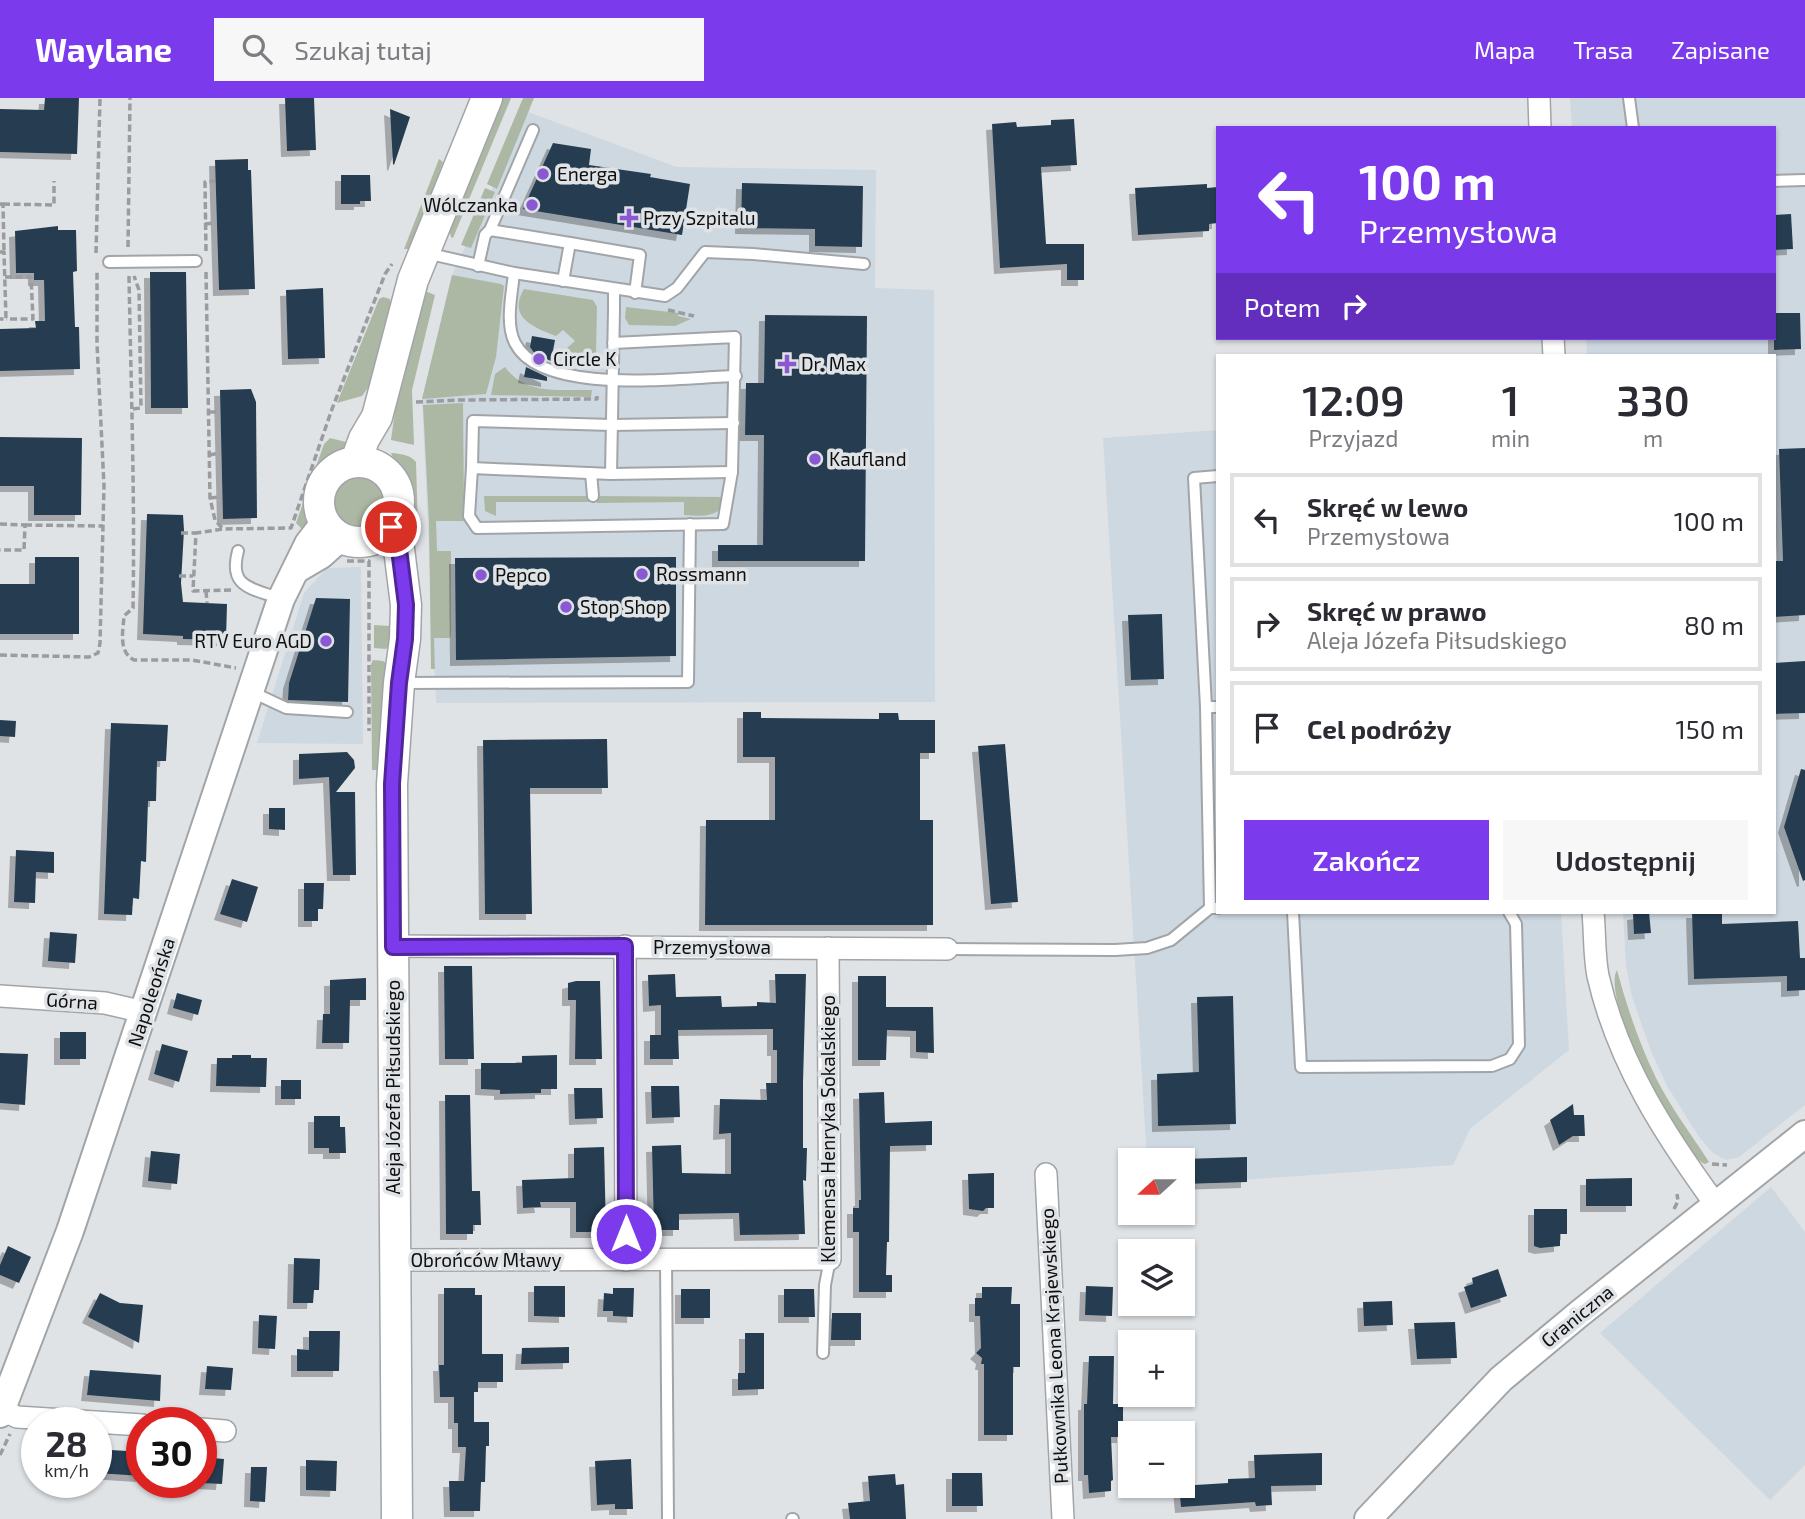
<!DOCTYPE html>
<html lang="pl">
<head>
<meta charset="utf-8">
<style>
  :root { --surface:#fff; --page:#f7f7f7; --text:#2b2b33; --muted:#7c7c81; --line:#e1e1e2; --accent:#7c3aed }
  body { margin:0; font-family:"Exo 2",sans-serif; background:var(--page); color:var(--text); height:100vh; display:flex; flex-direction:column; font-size:26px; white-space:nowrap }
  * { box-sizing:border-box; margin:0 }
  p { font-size:23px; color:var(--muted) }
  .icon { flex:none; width:38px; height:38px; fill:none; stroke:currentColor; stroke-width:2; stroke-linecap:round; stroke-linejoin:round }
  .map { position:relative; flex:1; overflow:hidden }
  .drawer { position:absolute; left:1216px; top:256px; width:560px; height:560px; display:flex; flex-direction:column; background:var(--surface); border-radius:0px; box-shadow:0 2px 5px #0004 }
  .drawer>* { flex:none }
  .guide { position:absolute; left:1216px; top:28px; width:560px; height:214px; border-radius:0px; box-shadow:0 2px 5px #0004; background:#7c3aed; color:#fff; overflow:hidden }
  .needle { width:46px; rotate:249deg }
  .controls { position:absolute; left:1118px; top:1050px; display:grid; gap:14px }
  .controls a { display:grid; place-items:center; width:77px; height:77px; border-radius:0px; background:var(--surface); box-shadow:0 2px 5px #0004; font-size:35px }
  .speed { position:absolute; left:21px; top:1309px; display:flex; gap:14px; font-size:35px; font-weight:700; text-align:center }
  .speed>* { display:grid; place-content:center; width:91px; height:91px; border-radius:50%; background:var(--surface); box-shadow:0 2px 5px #0004; line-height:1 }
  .speed small { font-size:18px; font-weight:400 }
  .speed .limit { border:10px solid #d22; background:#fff; color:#111 }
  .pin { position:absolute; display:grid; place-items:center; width:60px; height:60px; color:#fff; margin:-30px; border:4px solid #fff; border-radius:50%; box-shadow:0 2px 7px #0007 }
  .me { position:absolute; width:77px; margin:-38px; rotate:0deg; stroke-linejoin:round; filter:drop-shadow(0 0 5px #0008) }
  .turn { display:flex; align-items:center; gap:24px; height:147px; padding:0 28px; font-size:32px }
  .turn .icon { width:91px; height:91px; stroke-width:2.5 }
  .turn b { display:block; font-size:49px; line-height:60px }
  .then { display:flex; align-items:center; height:66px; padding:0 28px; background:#0003; gap:14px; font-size:26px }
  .eta { display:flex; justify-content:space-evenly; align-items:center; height:119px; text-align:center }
  .eta b { font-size:42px; font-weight:600; line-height:49px }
  .cta { display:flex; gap:14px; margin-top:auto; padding:14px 28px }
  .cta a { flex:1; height:80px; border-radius:0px; background:var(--accent); color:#fff; font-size:28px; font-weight:600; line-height:80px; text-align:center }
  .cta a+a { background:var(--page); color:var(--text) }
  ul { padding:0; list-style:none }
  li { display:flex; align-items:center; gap:21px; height:94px; margin:0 14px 10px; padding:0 14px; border:4px solid var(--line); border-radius:0px }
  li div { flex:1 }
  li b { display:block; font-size:26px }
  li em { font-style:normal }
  header { display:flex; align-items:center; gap:42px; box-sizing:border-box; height:98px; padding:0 35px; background:var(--accent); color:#fff }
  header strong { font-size:33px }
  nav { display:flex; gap:38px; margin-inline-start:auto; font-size:24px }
  .search { width:490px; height:63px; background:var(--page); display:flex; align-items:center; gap:18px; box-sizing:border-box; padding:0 24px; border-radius:0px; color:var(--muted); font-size:26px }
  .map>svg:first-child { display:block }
</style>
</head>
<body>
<header>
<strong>Waylane</strong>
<div class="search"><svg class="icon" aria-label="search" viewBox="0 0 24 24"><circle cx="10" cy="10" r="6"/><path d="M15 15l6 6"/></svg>Szukaj tutaj</div>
<nav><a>Mapa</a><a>Trasa</a><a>Zapisane</a></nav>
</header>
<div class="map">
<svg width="1805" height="1421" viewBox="0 0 1805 1421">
  <defs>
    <filter id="shadow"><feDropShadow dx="-6" dy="6" stdDeviation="0" flood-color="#0004"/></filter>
  </defs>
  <rect width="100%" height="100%" fill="#e0e3e6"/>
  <g fill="#ced8e0">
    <path d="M1570,0H1805V1007L1739,1059L1726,1062L1713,1055L1699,1039L1667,988L1651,953L1632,899L1626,868L1623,814H1774V257H1587L1586,240H1774V30H1572Z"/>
    <path d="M528,14L677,69L876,72L875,190L934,192L935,604L436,605L422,301L452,177Z"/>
    <path d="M1218,332V814H1561L1569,952L1470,1031L1453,1067L1183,1086V1062H1147L1103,340Z"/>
    <path d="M361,469L363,646L257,645L304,495L327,470Z"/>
    <path d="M1771,1089L1805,1134V1367L1770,1402L1600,1235Z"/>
  </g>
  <g fill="#acb8a4">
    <path d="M500,0H511L453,140L451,139L449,131Z"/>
    <path d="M523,0H534L497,91L487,86Z"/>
    <path d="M439,61L443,64L411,151H404Z"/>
    <path d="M485,90L495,94L471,150L461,147Z"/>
    <path d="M452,177L501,186L504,188L496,259L486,296L422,301Z"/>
    <path d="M524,191L593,202L597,209L596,255L573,256L567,250L575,243L563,232L556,238C534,229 507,220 524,191Z"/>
    <path d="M422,192L435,197L412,292L414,347L391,342L399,284Z"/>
    <path d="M383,199L390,201V207L370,287L362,298L337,305L379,201Z"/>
    <path d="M626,209L678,215V218L691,221L675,228L629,227L625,220Z"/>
    <path d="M505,269C526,298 560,291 592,292L591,299L491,297L495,276Z"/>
    <path d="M463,305L464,409L469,423H436L437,453H451V537L450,540H434L435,571H431L429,423L423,307Z"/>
    <path d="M330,340L350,345L347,353C337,360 326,363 318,372C303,393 316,419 304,433L296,425L324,346Z"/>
    <path d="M391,355C401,356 409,356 416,364L418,430L404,442L408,399L402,379Z"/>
    <circle cx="358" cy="403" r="26"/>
    <path d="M484,398H588L589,404H496V418L485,413Z"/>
    <path d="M597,398L723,399L722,410C710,420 699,418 684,417V404L597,405Z"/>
    <path d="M374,527L390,528L389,547L386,551L374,550Z"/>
    <path d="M373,562L383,563L387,566L378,672H372L371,566Z"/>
    <path d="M1617,872C1627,909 1639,945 1656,980C1671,1010 1691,1036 1709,1064L1705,1066C1677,1053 1600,900 1617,872Z"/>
  </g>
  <g fill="#263e51" filter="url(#shadow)">
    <path d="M45,0H79L77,56L0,54V11L44,12Z"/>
    <path d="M285,0H314L316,52L287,53Z"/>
    <path d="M390,11L410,19L394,67L393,66Z"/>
    <path d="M1074,21L1077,67L1041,69L1046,146H1084V182H1067V166L1000,170L992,26L1016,24L1017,29L1051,27V22Z"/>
    <path d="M553,45L591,51L589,67L651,76L650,79L690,86L682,137L523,111Z"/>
    <path d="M248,61V72H251L255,191L219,192L215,62Z"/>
    <path d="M341,77H370L371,103H360V106H341Z"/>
    <path d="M742,85L863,88L862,149L815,148V131L741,130Z"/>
    <path d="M1207,86V90L1218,89V125L1209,126V133L1138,137L1135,90Z"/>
    <path d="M1791,116L1793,151L1774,152V117Z"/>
    <path d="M58,128V132H76L77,173L73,174L75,229H79L80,271L0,273V231L36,230L35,223H45L44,182H34V175H16L15,133Z"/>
    <path d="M150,174H186L188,310H151Z"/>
    <path d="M323,190L325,260L288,261L286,192Z"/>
    <path d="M1774,215H1800L1801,251L1774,252Z"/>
    <path d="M765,217L867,218L865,463H718V447H763L764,337H745L746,285H764Z"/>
    <path d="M532,238L555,242L551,263L535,256L530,249Z"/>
    <path d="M526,269L547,279V283L524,279Z"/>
    <path d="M251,291L256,304L257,420L223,421L220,292Z"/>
    <path d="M0,339L82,340L81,417H34V388H0Z"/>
    <path d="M1805,350V517L1774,519V463H1783L1779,351Z"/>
    <path d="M147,416L183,417L184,432L181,485L183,504L227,506L226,542L183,541V538L143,536Z"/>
    <path d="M35,459H79V536H0V486H35Z"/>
    <path d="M676,459V558L456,562L455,460Z"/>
    <path d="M316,500L350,501L348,604L288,602L289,585Z"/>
    <path d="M1162,516L1164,581L1131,582L1128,517Z"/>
    <path d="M1805,563V615L1774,616V565Z"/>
    <path d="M743,614H761V620L879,621V615H898L899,622H935V655H920V722H933V827H705L706,722H775V659H743Z"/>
    <path d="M0,622L16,623L15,639L0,638Z"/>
    <path d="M111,625L168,627L166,663H157L156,703H148L146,764L141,763L139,801L133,800L132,817L104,816Z"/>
    <path d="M607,641L608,690H530L532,816H485L483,642Z"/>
    <path d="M1005,646L1018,804L991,806L978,648Z"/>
    <path d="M347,654L354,662L355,670L336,694H355L356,777H333L329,679L299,681V656Z"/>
    <path d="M1801,671L1805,672V782L1803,783L1784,729Z"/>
    <path d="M269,710H285V732L269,731Z"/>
    <path d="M16,752L54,754V775L36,774L35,805L14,804Z"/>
    <path d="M232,781L258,789L247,824L220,816Z"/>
    <path d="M304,785H324L323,811H318V823H304Z"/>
    <path d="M1649,814L1651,835L1634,836L1633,816Z"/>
    <path d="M1692,814H1722V826L1798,823L1800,860H1805V892L1787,893V878L1694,881Z"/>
    <path d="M50,834L77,836L75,865L48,863Z"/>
    <path d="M444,868H472L474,961H445Z"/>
    <path d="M675,876L676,899L721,898L722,909L757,908V904L776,905L775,876H806L803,985V1050H807L806,1083L803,1082L805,1136L740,1137L739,1115L679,1116V1132H654L652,1048L681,1047L682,1075L731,1076V1035L719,1036L720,1001L767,1002L766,985H777V952H773V931L678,932L679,961H650V937H661V907L649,908L648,877Z"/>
    <path d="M858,878H886V909H933L934,955L916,954V933L887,932L886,962H858Z"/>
    <path d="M366,880V902H350L349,945H322L323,916H330V882Z"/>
    <path d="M576,883H600L602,961H575L576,902H568V885Z"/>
    <path d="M177,895L202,902L198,917L173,910Z"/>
    <path d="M1233,898L1236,1026L1158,1028L1157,976L1199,974L1197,899Z"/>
    <rect x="60" y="934" width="26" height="27"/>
    <path d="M162,946L188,953L179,984L154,976Z"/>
    <path d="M0,955L28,956L25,1007L0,1005Z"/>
    <path d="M232,957H251V960H267L266,989L216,988L217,960H232Z"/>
    <path d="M557,957V991H541V995L500,996V992L481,991V965H522V958Z"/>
    <rect x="281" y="982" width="20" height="19"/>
    <path d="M651,988H679L680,1019L652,1020Z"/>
    <path d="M574,990H602L603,1020L575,1021Z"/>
    <path d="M884,994L885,1025L932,1023V1047L890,1048L889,1144H887L886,1177H892V1194H859V1134H853V1110H859V1102H861L859,995Z"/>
    <path d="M445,997H470L472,1093H480L481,1127H473V1136H446Z"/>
    <path d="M1573,1006L1574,1017H1584L1585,1038H1573L1559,1047L1550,1022Z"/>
    <path d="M314,1018H340V1029H345L346,1055H329V1050H314Z"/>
    <path d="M604,1049L606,1134H576V1104H540L541,1109L523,1110L522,1082L574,1080V1050Z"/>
    <path d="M151,1053L180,1056L177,1086L148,1083Z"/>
    <path d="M1247,1059V1084L1183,1086V1061Z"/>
    <path d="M994,1075V1110H986L983,1113L969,1111L968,1076Z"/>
    <path d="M1632,1080V1108H1586V1081Z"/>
    <path d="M1534,1111H1567V1136H1560V1148L1540,1150L1534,1148Z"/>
    <path d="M8,1148L31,1159L19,1185L0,1177V1167Z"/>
    <path d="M294,1160L320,1161L319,1192H314L313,1205H293Z"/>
    <path d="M1498,1171L1507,1198L1471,1210L1464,1189L1473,1186L1472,1180Z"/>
    <path d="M534,1188H565V1219L534,1218Z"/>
    <path d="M1086,1188L1113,1189L1112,1218L1085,1217Z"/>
    <path d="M982,1189H1012L1011,1206H1020V1269H1013V1337H984V1266H981L982,1260L976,1255L981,1250L980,1218H975V1200H982Z"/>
    <path d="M444,1190H475V1197H482V1256H503V1284H478V1294H474V1324H489V1348H486L485,1384H481L480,1413H450L449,1383H464L466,1349H458V1325H454V1299H440L439,1267H444Z"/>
    <path d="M613,1190H634L633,1219L613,1218V1213H603L604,1195L613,1196Z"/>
    <rect x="681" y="1191" width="29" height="29"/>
    <path d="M784,1191H814L815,1219H784Z"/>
    <path d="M100,1195L120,1205L143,1207L139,1245L88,1219Z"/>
    <path d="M1392,1203L1393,1227L1364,1228L1363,1204Z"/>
    <path d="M832,1215H861V1242H831Z"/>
    <path d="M259,1217L277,1218L275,1251L258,1250Z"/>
    <path d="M1455,1224L1457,1260L1417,1261L1414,1225Z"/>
    <path d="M309,1233H340L339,1273H297V1251L309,1252Z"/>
    <path d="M745,1235H764V1291L738,1292V1275H745Z"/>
    <path d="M569,1249V1265L521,1266L522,1250Z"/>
    <path d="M1089,1258H1114L1113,1306H1123V1339H1111L1113,1382L1111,1383V1393L1089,1395L1088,1377H1084V1306H1087Z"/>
    <path d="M207,1268L233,1270L231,1292L205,1291Z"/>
    <path d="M90,1272L161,1277L160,1303L87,1297Z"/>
    <path d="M96,1351L142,1354V1378L96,1375Z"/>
    <path d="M1322,1355V1387L1271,1388L1272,1407L1256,1408L1255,1404L1181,1409L1179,1388L1228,1385V1381L1255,1380L1254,1357Z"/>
    <path d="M201,1359L224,1361L222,1386L201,1385Z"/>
    <path d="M631,1361L633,1411H615V1406L597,1407L595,1363Z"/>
    <path d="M306,1362L337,1363L336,1393L306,1392Z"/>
    <path d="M251,1369H267L265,1404L250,1403Z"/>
    <path d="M952,1375H982L983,1408H952Z"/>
    <path d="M895,1376L896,1387L904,1386L906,1421H850L848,1405L870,1403L868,1378Z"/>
  </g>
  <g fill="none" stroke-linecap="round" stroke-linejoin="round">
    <g stroke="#a2a5a8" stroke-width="14">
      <g id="service">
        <path d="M1629,0L1633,30"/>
        <path d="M1774,83L1805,82"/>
        <path d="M490,132L570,145"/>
        <path d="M426,155L514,175L665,198L677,190L705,154L753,156L864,166"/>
        <path d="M109,164L196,163"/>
        <path d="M478,168L485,137L490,132L533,32"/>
        <path d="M514,175C512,196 505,226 515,245C542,299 684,279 736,278"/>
        <path d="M563,183L570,145L640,157L635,195"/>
        <path d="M613,245L735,239L732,374L723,426L477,430L469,418L472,370L611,376L614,211V191"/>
        <path d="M472,370L473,323L612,327L734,325"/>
        <path d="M591,375L593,398"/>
        <path d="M611,376L732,374"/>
        <path d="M1218,378L1194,380L1206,609H1218"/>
        <path d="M238,453C228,490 252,490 281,501"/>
        <path d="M401,585L688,584L690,426"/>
        <path d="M252,594L286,610L347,614"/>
        <path d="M1206,609L1210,810H1218"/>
        <path d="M1293,814L1301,969L1492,968L1510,961L1519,947L1516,826L1509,814"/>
        <path d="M947,851L1115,852L1147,850L1171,842L1210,810"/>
        <path d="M666,1162L668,1421"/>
        <path d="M823,1255L825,1187L830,1161"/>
        <path d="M792,1421H793"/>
      </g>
    </g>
    <g stroke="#a2a5a8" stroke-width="24">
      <g id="minor">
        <path d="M1539,0L1540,30"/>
        <path d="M1553,240L1554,257"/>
        <path d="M1593,814C1595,835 1594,858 1598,878C1618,965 1665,1037 1716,1107"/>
        <path d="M393,848L947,851"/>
        <path d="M625,848L626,1162"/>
        <path d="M0,898L105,905L144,914"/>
        <path d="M1046,1076L1063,1421"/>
        <path d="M394,1162L830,1161L828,850"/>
        <path d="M2,1312L17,1319L142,1327"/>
        <path d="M201,1331L225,1333"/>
      </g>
    </g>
    <g stroke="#a2a5a8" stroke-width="30">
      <g id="tertiary">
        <path d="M299,470L321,457L340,440"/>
        <path d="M0,1316L70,1133L281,501L308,446L324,425"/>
        <path d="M1368,1421L1501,1281L1579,1216L1805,1036"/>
      </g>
    </g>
    <g stroke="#a2a5a8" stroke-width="33">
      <g id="secondary">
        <path d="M356,363L364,341L377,319L413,182L487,0"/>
        <circle cx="359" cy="404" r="40"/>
        <path d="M391,429L399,451L406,507L405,541L399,585L392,686L397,1421"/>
      </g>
    </g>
    <g stroke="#9a9c9f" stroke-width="3.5" stroke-dasharray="7 3.5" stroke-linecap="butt">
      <path d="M0,106H3L4,154"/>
      <path d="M3,106L54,107V83"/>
      <path d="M205,126L216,125"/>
      <path d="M128,149L130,0"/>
      <path d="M206,153L205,84L215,83"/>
      <path d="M0,154H4L6,221H0"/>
      <path d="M96,155L100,0"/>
      <path d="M206,174L210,400L215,422L223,431"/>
      <path d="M129,178C131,289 135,399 133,510L124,518C123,533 118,554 134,562H192L236,570"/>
      <path d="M5,179H31L33,221H6"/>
      <path d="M668,212L694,218"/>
      <path d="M416,304L460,302L597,301V298"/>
      <path d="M133,311L141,310L139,192L134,178"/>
      <path d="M209,314H219"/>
      <path d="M209,357L220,355"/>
      <path d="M210,400L221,399"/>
      <path d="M0,426L25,427L24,452H0"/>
      <path d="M25,427L103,428"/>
      <path d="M181,435H196"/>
      <path d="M347,463H369V633"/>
      <path d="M179,478H193"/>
      <path d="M231,492L193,493L196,435L223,431L291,430L332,311L385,176L392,166"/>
      <path d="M206,493L207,505"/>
      <path d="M0,557L89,559L98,555L100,545L104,388L97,246V174"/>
      <path d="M1712,1066L1727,1067"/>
      <path d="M1674,1111L1678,1103L1677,1096"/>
      <path d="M0,1357L10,1336"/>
    </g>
    <use href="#service" stroke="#fff" stroke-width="10"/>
    <use href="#minor" stroke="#fff" stroke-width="21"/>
    <use href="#tertiary" stroke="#fff" stroke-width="26"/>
    <use href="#secondary" stroke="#fff" stroke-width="30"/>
  </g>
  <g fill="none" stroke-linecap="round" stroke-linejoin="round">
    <g stroke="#51269a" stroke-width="18">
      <path id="route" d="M391,429L399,451L406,507L405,541L399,585L392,686L393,849L625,848L626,1136"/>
    </g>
    <use href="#route" stroke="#7c3aed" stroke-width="12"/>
  </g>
  <g fill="#8a59d2" stroke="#e0e3e6" stroke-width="2.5">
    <circle cx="543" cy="76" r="7"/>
    <circle cx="532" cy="107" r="7"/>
    <path d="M625.5 109.5h7v7h7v7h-7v7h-7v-7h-7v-7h7z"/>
    <circle cx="539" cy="261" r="7"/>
    <path d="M783.5 255.5h7v7h7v7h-7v7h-7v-7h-7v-7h7z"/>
    <circle cx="815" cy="361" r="7"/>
    <circle cx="642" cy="476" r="7"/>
    <circle cx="481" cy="477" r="7"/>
    <circle cx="566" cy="509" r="7"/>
    <circle cx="326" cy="543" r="7"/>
  </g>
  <g text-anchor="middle" stroke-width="7" stroke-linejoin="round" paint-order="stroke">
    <g font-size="19" fill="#0e0f10" stroke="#e0e3e6" text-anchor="start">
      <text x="557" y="83">Energa</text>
      <text x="518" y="114" text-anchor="end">Wólczanka</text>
      <text x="643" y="127">Przy Szpitalu</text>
      <text x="553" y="268">Circle K</text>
      <text x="801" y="273">Dr. Max</text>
      <text x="829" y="368">Kaufland</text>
      <text x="656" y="483">Rossmann</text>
      <text x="495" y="484">Pepco</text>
      <text x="580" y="516">Stop Shop</text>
      <text x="312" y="550" text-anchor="end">RTV Euro AGD</text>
    </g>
    <g font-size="19" fill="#0e0f10" stroke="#e0e3e6">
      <text x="712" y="856">Przemysłowa</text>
      <text transform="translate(151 894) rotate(-72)" y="7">Napoleońska</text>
      <text transform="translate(72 903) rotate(4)" y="7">Górna</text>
      <text transform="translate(393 989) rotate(-90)" y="7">Aleja Józefa Piłsudskiego</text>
      <text transform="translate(828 1031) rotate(-90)" y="7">Klemensa Henryka Sokalskiego</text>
      <text x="486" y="1169">Obrońców Mławy</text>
      <text transform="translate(1577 1218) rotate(-39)" y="7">Graniczna</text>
      <text transform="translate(1054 1248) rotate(-93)" y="7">Pułkownika Leona Krajewskiego</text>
    </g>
  </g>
</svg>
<div class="controls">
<a><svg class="needle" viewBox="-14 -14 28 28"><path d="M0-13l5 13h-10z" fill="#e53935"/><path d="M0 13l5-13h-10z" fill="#7c7c81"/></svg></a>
<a><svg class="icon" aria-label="layers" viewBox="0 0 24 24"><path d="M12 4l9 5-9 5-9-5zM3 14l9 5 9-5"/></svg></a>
<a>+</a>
<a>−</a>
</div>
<div class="speed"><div>28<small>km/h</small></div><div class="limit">30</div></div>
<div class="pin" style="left:391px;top:429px;background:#d93025"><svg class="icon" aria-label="arrive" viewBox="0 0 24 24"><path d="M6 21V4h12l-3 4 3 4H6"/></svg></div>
<svg class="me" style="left:626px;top:1136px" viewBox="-20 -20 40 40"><circle r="17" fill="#7c3aed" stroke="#fff" stroke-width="3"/><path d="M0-11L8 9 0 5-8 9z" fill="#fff"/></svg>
<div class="guide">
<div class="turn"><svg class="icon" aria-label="left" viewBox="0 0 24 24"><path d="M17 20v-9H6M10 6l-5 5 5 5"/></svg><div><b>100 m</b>Przemysłowa</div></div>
<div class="then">Potem<svg class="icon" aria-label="right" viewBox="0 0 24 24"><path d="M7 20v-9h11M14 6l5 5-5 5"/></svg></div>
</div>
<section class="drawer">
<div class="eta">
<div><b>12:09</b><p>Przyjazd</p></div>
<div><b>1</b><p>min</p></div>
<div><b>330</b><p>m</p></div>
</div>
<ul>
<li><svg class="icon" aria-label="left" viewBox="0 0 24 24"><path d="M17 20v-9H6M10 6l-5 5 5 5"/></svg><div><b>Skręć w lewo</b><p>Przemysłowa</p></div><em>100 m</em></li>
<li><svg class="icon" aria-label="right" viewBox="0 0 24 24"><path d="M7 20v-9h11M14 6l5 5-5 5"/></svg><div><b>Skręć w prawo</b><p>Aleja Józefa Piłsudskiego</p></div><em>80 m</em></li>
<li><svg class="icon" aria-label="arrive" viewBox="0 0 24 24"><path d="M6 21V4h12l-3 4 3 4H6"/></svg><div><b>Cel podróży</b></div><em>150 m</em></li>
</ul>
<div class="cta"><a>Zakończ</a><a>Udostępnij</a></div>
</section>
</div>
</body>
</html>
